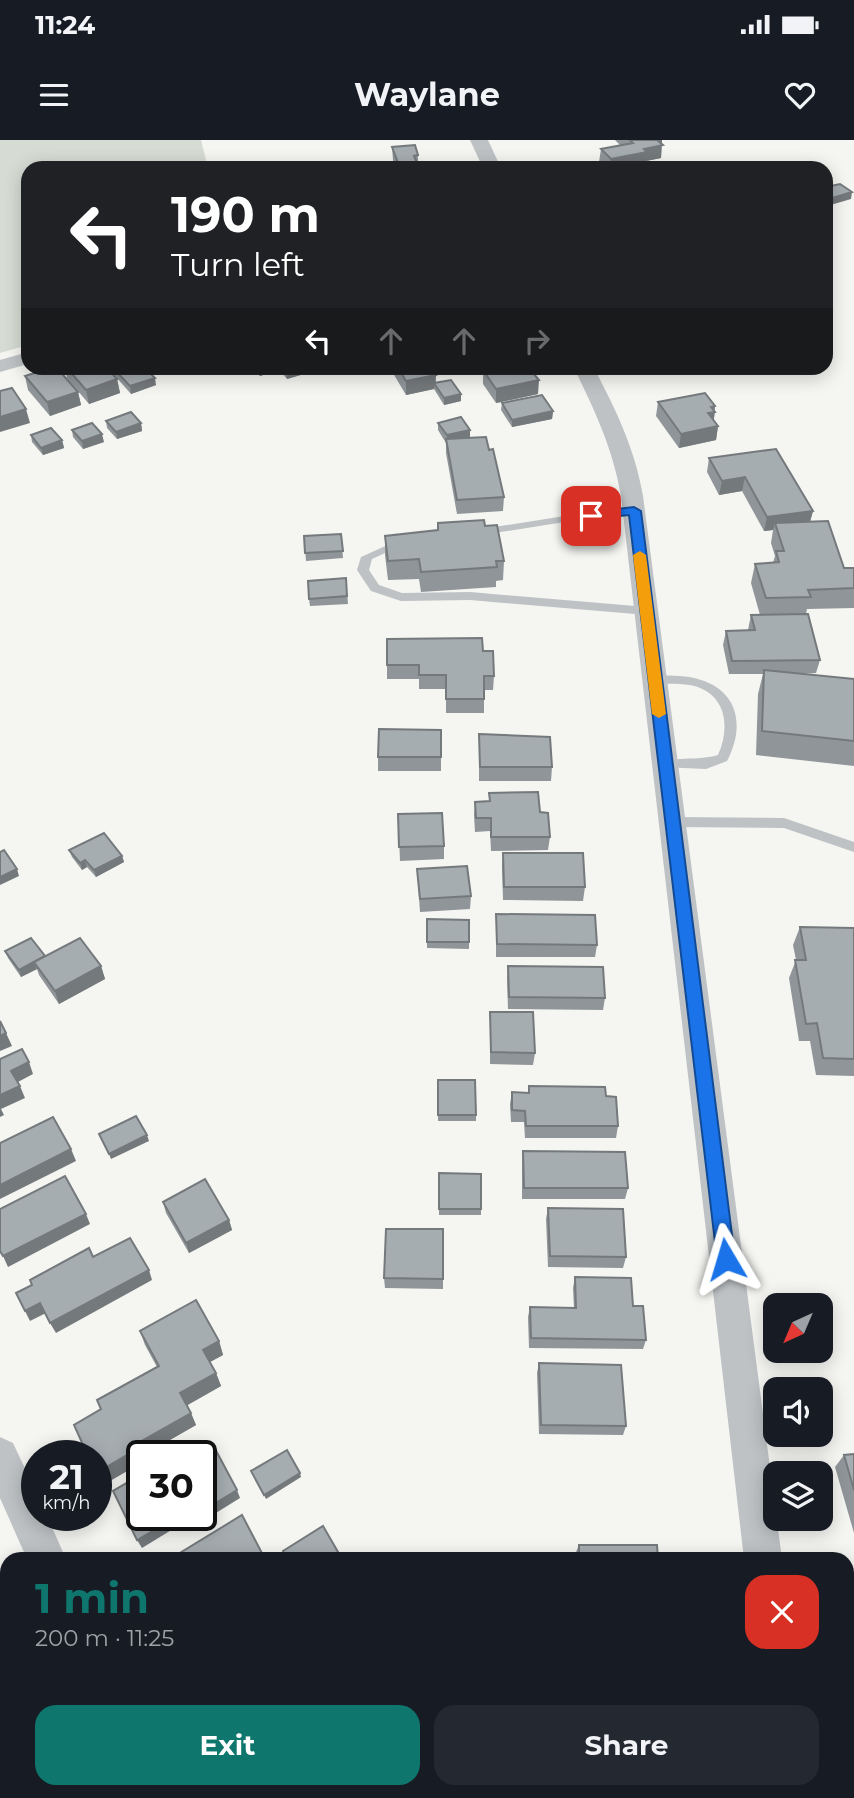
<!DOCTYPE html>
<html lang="en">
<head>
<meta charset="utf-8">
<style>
  :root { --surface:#171b24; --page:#242831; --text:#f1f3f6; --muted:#9ea1a6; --accent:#0f766e }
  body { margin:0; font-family:Montserrat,sans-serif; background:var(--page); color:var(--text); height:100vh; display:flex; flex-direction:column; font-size:26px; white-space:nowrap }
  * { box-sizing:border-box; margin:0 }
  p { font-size:23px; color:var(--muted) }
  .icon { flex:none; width:38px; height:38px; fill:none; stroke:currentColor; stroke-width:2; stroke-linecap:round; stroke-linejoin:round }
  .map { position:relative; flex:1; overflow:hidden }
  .details { position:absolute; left:0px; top:1412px; width:854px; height:247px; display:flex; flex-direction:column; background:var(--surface); border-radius:21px 21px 0 0; box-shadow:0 4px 18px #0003 }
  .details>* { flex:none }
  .banner { position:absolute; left:21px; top:21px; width:812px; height:214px; border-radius:21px; box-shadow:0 4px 18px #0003; background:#202124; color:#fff; overflow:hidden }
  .needle { width:46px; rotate:224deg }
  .controls { position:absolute; left:763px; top:1153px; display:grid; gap:14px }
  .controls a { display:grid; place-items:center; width:70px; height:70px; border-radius:14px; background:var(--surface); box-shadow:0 4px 18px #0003; font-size:35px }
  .speed { position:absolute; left:21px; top:1300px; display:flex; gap:14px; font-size:35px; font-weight:700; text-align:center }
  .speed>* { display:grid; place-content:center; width:91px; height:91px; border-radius:50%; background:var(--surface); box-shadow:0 4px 18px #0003; line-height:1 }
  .speed small { font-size:18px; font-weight:400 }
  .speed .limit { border:4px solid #111; border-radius:10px; background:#fff; color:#111 }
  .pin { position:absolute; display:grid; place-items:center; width:60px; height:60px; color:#fff; margin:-30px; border-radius:14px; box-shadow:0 4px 10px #0006 }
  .me { position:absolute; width:77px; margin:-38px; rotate:353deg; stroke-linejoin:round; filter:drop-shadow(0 0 5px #0008) }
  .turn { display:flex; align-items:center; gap:24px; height:147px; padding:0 35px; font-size:32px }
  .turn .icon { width:91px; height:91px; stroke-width:2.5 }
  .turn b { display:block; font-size:49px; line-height:60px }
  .lanes { display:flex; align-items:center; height:66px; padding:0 35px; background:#0003; justify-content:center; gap:35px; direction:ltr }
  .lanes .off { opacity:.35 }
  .round { display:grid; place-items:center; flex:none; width:74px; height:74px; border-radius:21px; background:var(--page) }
  .head { display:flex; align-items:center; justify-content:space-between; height:119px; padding:0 35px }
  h1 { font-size:42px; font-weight:700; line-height:52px; color:var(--accent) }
  .cta { display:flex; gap:14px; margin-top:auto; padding:14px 35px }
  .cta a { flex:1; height:80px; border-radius:21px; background:var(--accent); color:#fff; font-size:28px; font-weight:700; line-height:80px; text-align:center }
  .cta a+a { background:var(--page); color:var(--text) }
  .status { display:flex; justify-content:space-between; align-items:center; height:49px; padding:0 35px; background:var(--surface); direction:ltr }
  .status svg { height:19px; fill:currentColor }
  header { display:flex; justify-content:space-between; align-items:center; height:91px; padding:0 35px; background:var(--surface); font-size:32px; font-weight:700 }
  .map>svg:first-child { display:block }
</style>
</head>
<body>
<div class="status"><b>11:24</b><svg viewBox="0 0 49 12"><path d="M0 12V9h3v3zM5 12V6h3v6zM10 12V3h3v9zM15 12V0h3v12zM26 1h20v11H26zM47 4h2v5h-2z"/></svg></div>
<header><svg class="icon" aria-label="menu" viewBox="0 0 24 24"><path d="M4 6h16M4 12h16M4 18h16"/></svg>Waylane<svg class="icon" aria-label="heart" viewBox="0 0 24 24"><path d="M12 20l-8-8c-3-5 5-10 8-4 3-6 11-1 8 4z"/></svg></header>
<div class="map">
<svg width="854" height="1658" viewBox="0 0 854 1658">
  <rect width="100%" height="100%" fill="#f5f5f2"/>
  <path fill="#d6dbd3" d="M0,0H201L208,28H28V205L0,213Z"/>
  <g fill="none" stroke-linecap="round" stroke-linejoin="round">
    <g fill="#bec2c5" fill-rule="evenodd">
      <path d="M634,368L638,369V373L596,377L482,395L477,392L482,389L596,371Z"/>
      <path d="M403,398L408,401L407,403L372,419L369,430L379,445L402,453L470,452L647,467L653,471L647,475L470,460L401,461L371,451L357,430L361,417Z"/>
      <path d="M655,535C668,536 682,535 694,538C738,548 746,585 727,621L706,629L661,627L659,624C667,616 701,621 718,615C731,586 726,552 690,545C677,543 663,545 651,542L649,539L651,536Z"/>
      <path d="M672,677L784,678L854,702V712L784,688L672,687L666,682Z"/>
    </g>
    <g fill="#bec2c5" fill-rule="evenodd">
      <path d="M470,0H488L501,28H483Z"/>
      <path d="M28,212V224L0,232V220Z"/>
      <path d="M574,228H594C616,270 635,309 643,356L782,1419H744L621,356C613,309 595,271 574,228Z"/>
      <path d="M0,1297L13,1303L37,1354V1376H47L66,1419H27L0,1358Z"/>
      <path d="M134,1652H177L179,1658H136Z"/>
      <rect x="771" y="1652" width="42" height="6"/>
    </g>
  </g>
  <g fill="#8f9598">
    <path d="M615,0H662L661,18L646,21L645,25L632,28H605L599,22L601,9L620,5Z"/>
    <path d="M392,7L418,15V22L428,28H395L393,20Z"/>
    <path d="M65,228H107L117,239L120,253L89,264L67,238Z"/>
    <path d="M109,228H145L156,245L131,254L110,230Z"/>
    <path d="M251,228H274L275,231L260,236Z"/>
    <path d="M278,228H314V231L287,239Z"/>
    <path d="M390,228H431L436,235V243L461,254V261L444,265L434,249L406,255Z"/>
    <path d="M483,230L538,254L496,263L483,244Z"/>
    <path d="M25,236L78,252L81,265L50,276L28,250Z"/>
    <path d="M658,262L715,266L714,280L718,286L716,300L679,308L656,276Z"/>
    <path d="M502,263L553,271L552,279L512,287L501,270Z"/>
    <path d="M106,281L141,283L142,291L117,299L107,288Z"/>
    <path d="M438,283L470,290V297L465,298L489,310L504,357L503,371L457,374L446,313V303L438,290Z"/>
    <path d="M72,290L104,302L83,309L73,297Z"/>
    <path d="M31,295L62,300L64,308L43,315L32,302Z"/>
    <path d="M709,318L813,371L810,382L844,428H854V468L807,469L806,474L820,520L816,533L799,534L854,539V626L756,615L758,554L763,534H729L723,505L726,491L748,490L751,475H760L751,443L755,424L773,423L775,416L771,403L773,390L764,391L742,351L719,355L707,332Z"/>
    <path d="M438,383L485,386L504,421L503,440L496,441V447L421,452L419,439L388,440L385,415V396L437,390Z"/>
    <path d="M341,394L343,418L306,421L304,396Z"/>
    <path d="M346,438L348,464L310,466L309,459Z"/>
    <path d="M483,511L494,536L493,550H484V573H446V549H419V539H387V525Z"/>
    <path d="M441,590V631H378V617Z"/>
    <path d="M479,594L552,627L551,641H479Z"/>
    <path d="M489,653L540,672L550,697L548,710L491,711L490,691L475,692L474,675L475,662L489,661Z"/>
    <path d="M398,674L444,706V719L400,721Z"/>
    <path d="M69,710L122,716L124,722L96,737L87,727L82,730L72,717Z"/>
    <path d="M503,713L585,747L583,761L503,760L502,726Z"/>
    <path d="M417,729L471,756L470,769L420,772Z"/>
    <path d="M496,774L597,805L595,817H496Z"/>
    <path d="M427,779L469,780V809L427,808Z"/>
    <path d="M800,787L854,788V936L816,935L810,901H799L789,838L796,820L793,805Z"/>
    <path d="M5,811L101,826L105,839L59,864L39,835L37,829L21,837L8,818Z"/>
    <path d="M508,826L605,858L603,870L508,869L507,838Z"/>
    <path d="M490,872L535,913L533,925L490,924Z"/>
    <path d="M438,940L476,975V981H438Z"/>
    <path d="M529,946L606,956L618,986L616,998H525L524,982H511L510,964L512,952L528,953Z"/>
    <path d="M523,1011L628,1048L625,1059H522V1022Z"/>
    <path d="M439,1033L481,1069V1075H439Z"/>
    <path d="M163,1062L229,1080L232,1090L189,1113L166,1073Z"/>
    <path d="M548,1068L626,1117L623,1128L548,1127L546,1079Z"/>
    <path d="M443,1089V1149L385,1148L384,1138Z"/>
    <path d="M575,1137L633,1166L646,1200L643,1209L529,1208L528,1177L530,1167L574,1168L573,1148Z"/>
    <path d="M140,1191L219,1201L223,1215L210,1222L216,1233L221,1246L187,1265L196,1285L142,1316L137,1319L139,1324L103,1345L157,1227L145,1205Z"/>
    <path d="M539,1223L626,1286L623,1295L539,1294L537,1233Z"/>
    <path d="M854,1314V1393L835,1327L844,1315Z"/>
    <path d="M579,1405L658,1419H577L576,1412Z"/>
  </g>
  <g fill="#74797c">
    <path d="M654,0H662L661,18L646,21L645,25L632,28H610L611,19L644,9Z"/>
    <path d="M852,52L851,59L827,66L829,59Z"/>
    <path d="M263,228H274L275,231L260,236L259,229Z"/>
    <path d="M301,228H314V231L287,239V232Z"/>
    <path d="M436,235L434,249L406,255V241Z"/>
    <path d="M155,238L156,245L131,254L130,246Z"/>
    <path d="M117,239L120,253L89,264L86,250Z"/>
    <path d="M539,240L538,254L496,263V249Z"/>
    <path d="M78,252L81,265L50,276L47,262Z"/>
    <path d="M461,254V261L444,265V258Z"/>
    <path d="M715,266L714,272H715L712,286L708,273L711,267Z"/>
    <path d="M26,269L30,283L0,292V277Z"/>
    <path d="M553,271L552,279L512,287V280Z"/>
    <path d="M141,283L142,291L117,299L116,292Z"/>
    <path d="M718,286L716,300L679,308L681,294Z"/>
    <path d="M470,290V297L447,303V295Z"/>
    <path d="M102,294L104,302L83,309L82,301Z"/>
    <path d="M62,300L64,308L43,315L41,308Z"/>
    <path d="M745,337L742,351L719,355L722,341Z"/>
    <path d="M813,371L809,385L775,383L773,390L764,391L767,377Z"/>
    <path d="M122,716L124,722L96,737L94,730Z"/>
    <path d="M85,720L87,727L82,730L80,723Z"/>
    <path d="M17,729L19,736L0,745V737Z"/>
    <path d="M34,822L37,829L21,837L19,830Z"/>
    <path d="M101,826L105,839L59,864L55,851Z"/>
    <path d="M6,893L12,906L0,911V896Z"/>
    <path d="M29,922L33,934L16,943L11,931Z"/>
    <path d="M20,946L25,958L1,969L4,975L0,977V955Z"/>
    <path d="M147,995L149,1001L111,1019L109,1014Z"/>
    <path d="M71,1009L76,1021L0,1059V1045Z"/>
    <path d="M86,1074L90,1084L8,1127L3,1116Z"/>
    <path d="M229,1080L232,1090L189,1113L186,1103Z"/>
    <path d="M149,1130L152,1140L56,1193L50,1183Z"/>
    <path d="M40,1163L46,1173L30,1181L25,1171Z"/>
    <path d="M219,1201L223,1215L208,1223L203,1210Z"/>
    <path d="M216,1233L221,1246L186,1266L180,1253Z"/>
    <path d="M191,1273L196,1285L142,1316L137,1319L139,1324L103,1345L96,1333L131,1307Z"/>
    <path d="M300,1333L301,1337L266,1359L264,1355Z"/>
    <path d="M237,1350L240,1358L195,1386L191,1379L196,1376H201V1372Z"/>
    <path d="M179,1376H189L191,1378L142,1408L137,1400Z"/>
    <path d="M338,1412L339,1416L334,1419H327Z"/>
    <path d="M276,1652H284L275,1658H267Z"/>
    <path d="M309,1652H317L308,1658H301Z"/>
  </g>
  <g fill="#a6adb1" stroke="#74797c" stroke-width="2">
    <path d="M630,0H657L663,5L644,9L647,12L611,19L601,9L633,3Z"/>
    <path d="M415,5L418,15L414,16L417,23L426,22L428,28H400L392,7Z"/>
    <path d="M840,44L852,52L829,59L826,56V47Z"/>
    <path d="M50,228H57L78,252L47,262L25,236Z"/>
    <path d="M67,228H107L117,239L86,250Z"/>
    <path d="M113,228H145L155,238L130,246Z"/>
    <path d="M283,228H301L287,232Z"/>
    <path d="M398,228H431L436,235L406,241Z"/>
    <path d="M497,228H529L539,240L496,249L483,230Z"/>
    <path d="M451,240L461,254L444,258L434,243Z"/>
    <path d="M12,248L26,269L0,277V251Z"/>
    <path d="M705,253L715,266L711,267L715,272L708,273L718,286L681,294L658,262Z"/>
    <path d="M542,255L553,271L512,280L502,263Z"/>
    <path d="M131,272L141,283L116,292L106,281Z"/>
    <path d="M461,277L470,290L447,295L438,283Z"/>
    <path d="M92,283L102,294L82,301L72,290Z"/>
    <path d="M51,288L62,300L41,308L31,295Z"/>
    <path d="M486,297L489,310L493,309L504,357L457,360L446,299Z"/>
    <path d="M776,309L813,371L767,377L745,337L722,341L709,318Z"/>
    <path d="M484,380L485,386L497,385L504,421H496L497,427L421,432L419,419L388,421L385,396L438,390V383Z"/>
    <path d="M828,381L844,428H854V448L808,450L811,457L766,458L755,424L779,422L776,411H784L775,383Z"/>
    <path d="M341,394L343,411L305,413L304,396Z"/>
    <path d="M346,438L347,456L309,459L308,441Z"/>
    <path d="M808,474L820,520L732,521L726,491L755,490L751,475Z"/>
    <path d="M482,498L483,511H493L494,536H484V559H446V535H419V525H387V499Z"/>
    <path d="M764,530L854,539V601L762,591Z"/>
    <path d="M379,589L441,590V617H378Z"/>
    <path d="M479,594L550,597L552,627H480Z"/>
    <path d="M538,652L540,672L548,673L550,697H491V678H476L475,662L490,661L489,653Z"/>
    <path d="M442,673L444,706L399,707L398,674Z"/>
    <path d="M104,693L122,716L94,730L85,720L80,723L69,710Z"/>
    <path d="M4,710L17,729L0,737V712Z"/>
    <path d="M503,713H583L585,747H504Z"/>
    <path d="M467,726L471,756L420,759L417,729Z"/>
    <path d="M496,774L595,775L597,805L497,804Z"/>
    <path d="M427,779L469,780V802H427Z"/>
    <path d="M800,787L854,788V919L823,918L817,883L806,884L795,820H806Z"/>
    <path d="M31,798L45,816L19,830L5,811Z"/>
    <path d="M80,798L101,826L55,851L34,822Z"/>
    <path d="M508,826L603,827L605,858L509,857Z"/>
    <path d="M490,872H533L535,913L491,912Z"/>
    <path d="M0,881L6,893L0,896Z"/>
    <path d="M22,909L29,922L11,931L20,946L0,955V919Z"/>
    <path d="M438,940H475L476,975H438Z"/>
    <path d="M529,946L605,947L606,956L616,957L618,986H526L525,971L512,970V952L529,953Z"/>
    <path d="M136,976L147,995L109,1014L99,994Z"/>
    <path d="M53,977L71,1009L0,1045V1003Z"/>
    <path d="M523,1011L625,1012L628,1048H524Z"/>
    <path d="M439,1033L481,1034V1069H439Z"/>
    <path d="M65,1036L86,1074L3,1116L0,1111V1069Z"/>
    <path d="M205,1039L229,1080L186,1103L163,1062Z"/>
    <path d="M548,1068L623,1069L626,1117L550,1116Z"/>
    <path d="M386,1089H443V1139L384,1138Z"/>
    <path d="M130,1098L149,1130L50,1183L40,1163L25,1171L16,1153L32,1145L30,1140L89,1108L93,1117Z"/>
    <path d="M575,1137L631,1138L633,1166H643L646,1200L531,1198L530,1167L576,1168Z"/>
    <path d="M196,1160L219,1201L203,1210L216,1233L180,1253L191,1273L131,1307L132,1312L96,1333V1316H88L74,1285L101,1269L97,1260L159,1226L140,1191Z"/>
    <path d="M539,1223L621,1225L626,1286L541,1285Z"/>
    <path d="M213,1305L237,1350L201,1372V1316H195Z"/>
    <path d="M287,1310L300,1333L264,1355L251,1331Z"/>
    <path d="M179,1312L181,1316H172Z"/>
    <path d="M854,1314V1350L844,1315Z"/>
    <path d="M142,1334V1376H179L137,1400L113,1351Z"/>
    <path d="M242,1375L265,1419H170Z"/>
    <path d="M323,1386L338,1412L327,1419H288L283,1411Z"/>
    <path d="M579,1405H657L658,1419H579Z"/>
    <path d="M261,1652H276L267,1658H264Z"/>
    <path d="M298,1652H309L301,1658Z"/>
    <path d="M385,1652H424L428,1658H377Z"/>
    <path d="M478,1652H528V1655L520,1658H481Z"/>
    <path d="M644,1652H665L667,1658H646Z"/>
  </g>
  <path fill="#1a73e8" stroke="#114b97" stroke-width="2" d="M634,367L641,371L735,1119L733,1125L726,1127L720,1125L717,1119L629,375L591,379L584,376L591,372Z"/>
  <path fill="#f59e0b" d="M640,411L646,415L666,574L659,578L652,574L633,415Z"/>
</svg>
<div class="controls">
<a><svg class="needle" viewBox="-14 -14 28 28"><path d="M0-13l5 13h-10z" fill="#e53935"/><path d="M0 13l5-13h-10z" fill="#9ea1a6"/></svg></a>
<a><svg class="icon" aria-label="sound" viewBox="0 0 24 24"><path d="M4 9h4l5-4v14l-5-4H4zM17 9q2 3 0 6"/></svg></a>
<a><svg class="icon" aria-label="layers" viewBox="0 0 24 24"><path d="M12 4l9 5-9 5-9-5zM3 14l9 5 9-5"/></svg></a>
</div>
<div class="speed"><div>21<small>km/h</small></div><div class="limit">30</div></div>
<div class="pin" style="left:591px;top:376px;background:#d93025"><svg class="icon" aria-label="arrive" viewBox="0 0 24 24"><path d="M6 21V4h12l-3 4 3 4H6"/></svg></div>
<svg class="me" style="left:726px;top:1119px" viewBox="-20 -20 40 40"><path d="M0-17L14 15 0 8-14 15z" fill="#1a73e8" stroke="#fff" stroke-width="4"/></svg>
<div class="banner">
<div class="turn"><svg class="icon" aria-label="left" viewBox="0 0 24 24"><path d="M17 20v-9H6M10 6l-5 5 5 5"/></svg><div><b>190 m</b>Turn left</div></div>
<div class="lanes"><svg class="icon" aria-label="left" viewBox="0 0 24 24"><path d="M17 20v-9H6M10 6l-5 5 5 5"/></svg><svg class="icon off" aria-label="ahead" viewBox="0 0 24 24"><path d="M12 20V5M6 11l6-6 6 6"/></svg><svg class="icon off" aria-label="ahead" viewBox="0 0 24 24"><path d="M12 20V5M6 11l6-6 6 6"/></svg><svg class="icon off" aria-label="right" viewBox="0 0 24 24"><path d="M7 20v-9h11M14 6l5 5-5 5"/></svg></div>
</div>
<section class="details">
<div class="head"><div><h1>1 min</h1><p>200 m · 11:25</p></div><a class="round" style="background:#d93025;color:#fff"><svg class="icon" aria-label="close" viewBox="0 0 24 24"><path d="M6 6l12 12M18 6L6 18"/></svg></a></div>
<div class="cta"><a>Exit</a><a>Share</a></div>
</section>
</div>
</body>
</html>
